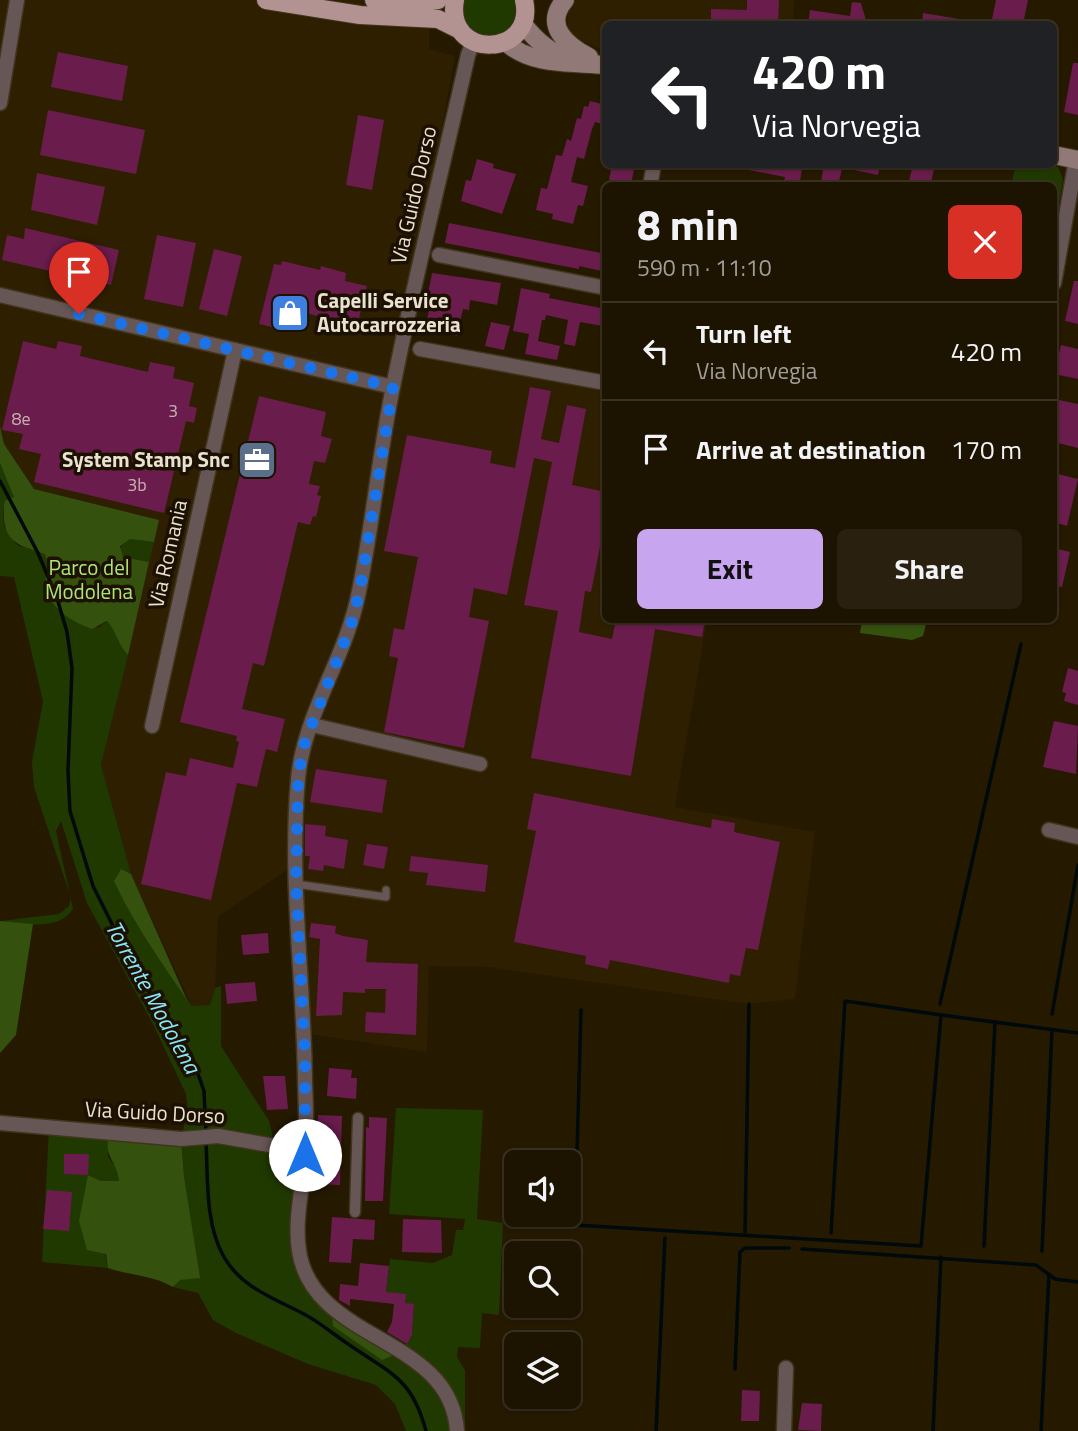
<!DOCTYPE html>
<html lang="en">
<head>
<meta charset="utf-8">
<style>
  :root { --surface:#1c1300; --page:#29200f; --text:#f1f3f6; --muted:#a09e99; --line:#3a3222; --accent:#c8a5ef }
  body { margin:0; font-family:"Titillium Web",sans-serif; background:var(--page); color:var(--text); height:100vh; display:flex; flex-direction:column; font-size:26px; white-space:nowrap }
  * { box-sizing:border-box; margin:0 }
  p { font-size:23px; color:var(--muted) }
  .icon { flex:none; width:38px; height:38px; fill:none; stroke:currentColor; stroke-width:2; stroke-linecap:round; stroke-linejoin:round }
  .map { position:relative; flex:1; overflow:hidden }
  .side { position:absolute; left:602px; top:182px; width:455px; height:441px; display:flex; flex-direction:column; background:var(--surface); border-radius:10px; box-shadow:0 2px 5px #0004,0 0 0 2px var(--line) }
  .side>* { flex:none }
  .guide { position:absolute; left:602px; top:21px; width:455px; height:147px; border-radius:10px; box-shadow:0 2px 5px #0004,0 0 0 2px var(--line); background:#202124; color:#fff; overflow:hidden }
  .buttons { position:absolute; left:504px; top:1150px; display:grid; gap:14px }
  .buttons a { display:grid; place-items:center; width:77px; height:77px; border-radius:10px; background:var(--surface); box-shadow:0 2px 5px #0004,0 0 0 2px var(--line); font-size:35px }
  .pin { position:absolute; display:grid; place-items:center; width:60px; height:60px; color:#fff; margin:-72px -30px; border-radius:50% 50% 50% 0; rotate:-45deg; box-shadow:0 0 7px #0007 }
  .pin .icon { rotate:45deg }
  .me { position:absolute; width:77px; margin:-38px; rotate:0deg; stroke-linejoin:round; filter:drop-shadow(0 0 5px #0008) }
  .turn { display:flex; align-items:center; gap:24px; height:147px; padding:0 35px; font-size:32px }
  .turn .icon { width:91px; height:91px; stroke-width:2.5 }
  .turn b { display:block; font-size:49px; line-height:60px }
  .round { display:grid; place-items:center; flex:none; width:74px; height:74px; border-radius:10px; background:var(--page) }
  .headline { display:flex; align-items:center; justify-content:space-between; height:119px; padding:0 35px }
  h1 { font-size:42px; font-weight:700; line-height:52px }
  .cta { display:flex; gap:14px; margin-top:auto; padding:14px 35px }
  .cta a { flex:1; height:80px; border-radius:10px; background:var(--accent); color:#111; font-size:28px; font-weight:700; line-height:80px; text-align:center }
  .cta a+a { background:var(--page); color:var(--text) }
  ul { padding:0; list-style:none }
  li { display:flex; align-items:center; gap:21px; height:98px; padding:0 35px; border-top:2px solid var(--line) }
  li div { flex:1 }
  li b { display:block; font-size:26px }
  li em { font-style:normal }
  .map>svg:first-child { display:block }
</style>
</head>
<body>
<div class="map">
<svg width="1078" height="1431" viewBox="0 0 1078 1431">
  <rect width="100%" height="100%" fill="#251900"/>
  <g fill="#2e1f00">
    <path d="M0,0H429V49L455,56L402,346L605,385L606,620H707L675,807L815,832L795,999L749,1004L489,967L429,966L427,1052L303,1033L297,932L291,933L287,870L218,917L215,988L210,1005L192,1006L131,874L101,765L158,520L34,489L4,444L0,426Z"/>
    <path d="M576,0H794L793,24H606L605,51L574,37L568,28V9Z"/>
  </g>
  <g fill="#203900">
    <path d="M464,0H516C520,56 451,41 464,0Z"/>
    <path d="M1016,165L1058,167L1063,179L1058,211H1054V186L1011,185Z"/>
    <path d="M0,463L15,497L3,509L4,526L17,545L45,554L49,564L46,582L98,628L107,621C117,631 117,644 128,655L101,765L131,874L121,869L114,881L149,944L192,1006L210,1005L215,988L221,986V1046L269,1121L275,1146L305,1155L299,1209L310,1282L401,1352L412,1335L414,1305L405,1303L386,1292L390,1259L433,1263L452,1255L456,1230H463L465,1219L389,1214L396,1108L483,1110L477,1219L503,1223L499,1315L482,1313L480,1348L458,1347L457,1357L465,1370V1431H406L395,1404L376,1385L308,1364L236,1333L213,1320L198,1293L173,1287L179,1280L199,1277L184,1176L181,1139L188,1110L186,1094L153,1024L87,903L61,821L56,831L73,909C58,932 24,923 0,921L59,914L69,906L71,898L34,787L32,762L43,701L14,577L0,576Z"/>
    <path d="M130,539L154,542L149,562L123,557L120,554L122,542Z"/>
    <path d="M49,1128L110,1133L108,1157L118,1170L119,1181H101L88,1175L108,1268L42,1262Z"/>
  </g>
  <g fill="#34520e">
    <path d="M0,426L4,444L34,489L159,520L154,542L130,539L120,546L123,557L149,562L128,655C117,644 117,632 107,621L92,629C71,621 47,608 46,582C45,571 49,565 45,554C24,547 6,544 4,519C4,511 3,508 5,501L14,497L0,463Z"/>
    <path d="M862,620H927L923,636L912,640L860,633Z"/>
    <path d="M121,869L131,874L187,1000C161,962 134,924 114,881Z"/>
    <path d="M0,921L33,924L16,1035L0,1053Z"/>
    <path d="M110,1133L181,1139L184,1176L200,1278L180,1280L173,1287C153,1275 131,1276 108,1268L106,1254L87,1250L79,1221L88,1175L101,1181H119C117,1160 102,1156 110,1133Z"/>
    <path d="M331,1307L401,1352L382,1360L333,1326Z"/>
  </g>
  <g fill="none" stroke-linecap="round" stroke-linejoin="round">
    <g stroke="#00090c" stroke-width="3.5">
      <path d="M0,481L38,553L57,598L67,632L72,668L68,771L70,811L93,886L135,970L191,1054L204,1091L206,1134"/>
      <path d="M940,1004L1021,644"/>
      <path d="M581,1010L575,1225L921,1246L941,1015L1078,1033"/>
      <path d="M1052,1014L1078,865"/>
      <path d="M206,1141C208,1179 205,1224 224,1257C241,1287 273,1298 302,1313C320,1322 334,1335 351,1346C392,1374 412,1379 426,1431"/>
      <path d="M745,1232L749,1004"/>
      <path d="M831,1233L845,1001L941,1015"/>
      <path d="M984,1246L995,1022"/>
      <path d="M802,1249L1036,1265L1055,1279L1078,1282"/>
      <path d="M1042,1251L1052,1030"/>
      <path d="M735,1369L740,1252L745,1248H789"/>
      <path d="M656,1431L665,1238"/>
      <path d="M933,1431L941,1257"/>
      <path d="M1041,1431L1049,1274"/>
    </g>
  </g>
  <g fill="#6a1c4d">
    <path d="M747,0H779L778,24H711V9L747,10Z"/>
    <path d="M996,0H1028L1023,24H991Z"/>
    <path d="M852,2L861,3L867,24H808L810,10L850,16Z"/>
    <path d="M923,13L959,19L958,24H922Z"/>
    <path d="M58,52L128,66L122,101L51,87Z"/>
    <path d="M1073,63H1078V115L1064,112Z"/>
    <path d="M590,101L606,105V109L602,124L595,122L592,129L584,159L577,157L571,182L588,186L583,206L578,205L573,224L552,219L553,214L536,210L541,188L547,189L556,155L562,156L567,139L571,141L577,118L581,119L584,106L588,107Z"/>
    <path d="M48,110L145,130L136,174L40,155Z"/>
    <path d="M358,115L384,120L372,190L346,185Z"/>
    <path d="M477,159L494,164L493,168L516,174L502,214L461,201L466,180L471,181Z"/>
    <path d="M612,164H635L631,185L609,180Z"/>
    <path d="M744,164H781L802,169L799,186H783L785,177L744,169Z"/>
    <path d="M824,164H843L838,186L821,182Z"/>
    <path d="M850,164H880L878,175L849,169Z"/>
    <path d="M913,164H935L931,183L923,181L922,186H908Z"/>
    <path d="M37,173L105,187L97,225L31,210Z"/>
    <path d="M449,223L606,254V272L579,266V269L445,243Z"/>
    <path d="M25,228L119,250L111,285L2,260L7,235L24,239Z"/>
    <path d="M157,235L196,243L183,307L144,299Z"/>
    <path d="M214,249L242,256L227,316L199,309Z"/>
    <path d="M282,261L320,270L321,266L346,273L345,281L367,286L357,326L294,310L289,331L259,324L274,264L281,265Z"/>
    <path d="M432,273L501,283L497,305L470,300L469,310L463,309L457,336L425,330L432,295L428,294Z"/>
    <path d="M1074,281H1078V324L1065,321Z"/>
    <path d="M521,288L550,294L549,298L606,309L603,326L580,322L575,346L564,344L568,320L546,315L545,320H542L538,341L560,346L557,360L525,354L529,334L513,331Z"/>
    <path d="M491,322L510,326L504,350L485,346Z"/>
    <path d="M23,341L56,349L58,341L82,346L80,356L148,372L150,362L175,367L173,378L194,383L189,406L197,408L194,423L186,421L164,513L34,482L41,454L19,449L23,434L2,430Z"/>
    <path d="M1061,345L1078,349V379L1054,374Z"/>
    <path d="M530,387L551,391L541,439L559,443L567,405L586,409L572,485L606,492V517L591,592L585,591L579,632L612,639L616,620H705L702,637L655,629L631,776L531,758L558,611L524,605L552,462L534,458L507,595L474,588L469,617L489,621L464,748L384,732L398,658L389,656L394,628L404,630L418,557L384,551L407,435L492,451L490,463L515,468Z"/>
    <path d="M259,396L326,412L321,436L332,439L325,463L314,461L309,484L320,486L317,495L321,496L316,517L313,516L310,525L298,522L264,666L253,663L242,709L285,719L277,752L266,749L257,787L237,783L211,900L141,884L166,772L186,776L190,758L233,768L239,742L236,741L237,736L180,722Z"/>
    <path d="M1059,400L1078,404V448L1054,442V423Z"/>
    <path d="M1054,473L1078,479L1067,526L1054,522Z"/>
    <path d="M1054,548L1070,552L1062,587L1054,585Z"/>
    <path d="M1068,668L1078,671V705L1064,701L1066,693L1062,692Z"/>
    <path d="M1054,721L1078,726L1076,774L1043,767Z"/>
    <path d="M316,769L387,780L382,813L310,802Z"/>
    <path d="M534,793L711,828L712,819L735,823L734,832L780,842L758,950L746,948L740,976L730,974L729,983L610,960L608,969L585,964L586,956L514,942L536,831L527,829Z"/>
    <path d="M305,824L326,826L325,836L348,840L344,869L324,865L323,871L308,869L310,856H305Z"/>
    <path d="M367,844L388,847L384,869L363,865Z"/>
    <path d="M411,856L488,865L485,892L426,885L428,873L409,871Z"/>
    <path d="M311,923L336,926L335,933L343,936L368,940L366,962L418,964L416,1035L365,1032L366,1012L385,1013L386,989H365V993L343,992L342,1015L316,1016L320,939L309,937Z"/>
    <path d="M268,933L269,953L243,955L241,935Z"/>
    <path d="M255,982L257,1001L227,1004L225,984Z"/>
    <path d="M329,1068L352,1070L351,1078H357L356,1099L327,1096Z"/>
    <path d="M263,1076H285L288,1109L267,1110Z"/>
    <path d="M318,1115L342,1116L340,1185L315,1184Z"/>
    <path d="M369,1117L387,1118L383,1201H365L366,1127L369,1128Z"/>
    <path d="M64,1154H89L88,1175L64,1174Z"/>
    <path d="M47,1190L72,1192L69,1231L43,1229Z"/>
    <path d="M332,1217L375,1220L374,1240L353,1239L351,1263L329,1262Z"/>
    <path d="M403,1219L441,1220L442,1253L402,1252Z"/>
    <path d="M360,1263L389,1266L386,1292L406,1294L405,1303L414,1304L412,1335L407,1344L387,1332L392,1322L394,1304L350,1299V1306L339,1300L340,1284L358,1286Z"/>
    <path d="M742,1390L760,1391L759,1421H741Z"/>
    <path d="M802,1403L822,1404L821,1431L798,1430Z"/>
  </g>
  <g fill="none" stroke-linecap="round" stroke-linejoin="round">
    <g stroke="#40351d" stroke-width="10">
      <path id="service" d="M296,884L386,897V890"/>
    </g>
    <g stroke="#40351d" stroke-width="13">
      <path id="pedestrian" d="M355,1212L358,1118"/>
    </g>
    <g stroke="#40351d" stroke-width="17">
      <g id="minor">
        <path d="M0,103L17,0"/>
        <path d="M650,186L654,164"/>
        <path d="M439,255L606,288"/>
        <path d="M1054,283L1076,160"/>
        <path d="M0,295L393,387"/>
        <path d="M420,349L606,383"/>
        <path d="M312,725L480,764"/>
        <path d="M152,726L235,350"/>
        <path d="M1049,830L1078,837"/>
        <path d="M0,1123L181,1139L218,1136L275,1146L305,1155"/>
        <path d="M457,1431C451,1335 313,1343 299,1251C294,1220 303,1187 305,1156C307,1131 306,1106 305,1082C304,981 289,880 298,779C304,713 347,656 359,591C373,523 379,454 393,387C415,276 443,166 468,55L473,42"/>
        <path d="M784,1431L786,1368"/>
      </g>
    </g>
    <g stroke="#40351d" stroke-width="20">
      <g id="secondary">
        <path d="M565,0C543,25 566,45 589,57"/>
        <path d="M523,24C534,38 549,53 567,57"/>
        <path d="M506,42C530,66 573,62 605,65"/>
        <path d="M1054,155L1078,160"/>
      </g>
    </g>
    <g stroke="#40351d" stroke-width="20">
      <g id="primary">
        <path d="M266,0L360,15L438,19L460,30"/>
        <path d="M374,0L417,3L438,0"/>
        <path d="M455,0C444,61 537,58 524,0"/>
      </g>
    </g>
    <use href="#service" stroke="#665756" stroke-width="7"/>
    <use href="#pedestrian" stroke="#665756" stroke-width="10"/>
    <use href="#minor" stroke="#665756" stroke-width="14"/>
    <use href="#secondary" stroke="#917978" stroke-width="18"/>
    <use href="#primary" stroke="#b39392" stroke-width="18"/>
  </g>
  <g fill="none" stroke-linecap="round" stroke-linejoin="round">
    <path stroke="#1a73e8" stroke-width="12" stroke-dasharray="0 21.6" d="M79,314L393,387L360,590L351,625L303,747L298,780L296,884L305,1058V1155"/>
  </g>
  <defs>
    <g id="shop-square" transform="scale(2.0125)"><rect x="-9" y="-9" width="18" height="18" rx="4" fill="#3f7fe0" stroke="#1c1000"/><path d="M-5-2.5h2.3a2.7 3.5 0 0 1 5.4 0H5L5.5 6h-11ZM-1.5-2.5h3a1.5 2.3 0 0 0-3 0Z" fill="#fff"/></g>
    <g id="office-square" transform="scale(2.0125)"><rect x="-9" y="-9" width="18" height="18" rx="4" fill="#5c6f8a" stroke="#1c1000"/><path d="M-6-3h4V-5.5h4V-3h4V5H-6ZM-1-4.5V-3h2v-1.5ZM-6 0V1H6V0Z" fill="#fff"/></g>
  </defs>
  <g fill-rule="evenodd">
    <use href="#shop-square" x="290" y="313"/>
    <use href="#office-square" x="257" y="460"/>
  </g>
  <g text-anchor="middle" stroke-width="7" stroke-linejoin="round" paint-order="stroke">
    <g font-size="18" fill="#c9b0b0">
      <text x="173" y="417">3</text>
      <text x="21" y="425">8e</text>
      <text x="137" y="491">3b</text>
    </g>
    <g font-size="21" fill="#e9e1d1" stroke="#1c1000">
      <text transform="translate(414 195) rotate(-77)" y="7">Via Guido Dorso</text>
      <text transform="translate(168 554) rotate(-77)" y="7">Via Romania</text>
      <text transform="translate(155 1113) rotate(3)" y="7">Via Guido Dorso</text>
    </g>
    <g font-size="21" font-weight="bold" fill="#e9e1d1" stroke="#1c1000" text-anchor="start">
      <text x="317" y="308">Capelli Service<tspan x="317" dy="24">Autocarrozzeria</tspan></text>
      <text x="230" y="467" text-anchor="end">System Stamp Snc</text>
    </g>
    <g font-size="21" fill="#ade576" stroke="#1c1000">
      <text x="89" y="575">Parco del<tspan x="89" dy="24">Modolena</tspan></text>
    </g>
    <g font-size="23" font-style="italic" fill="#88e6f8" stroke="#1c1000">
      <text transform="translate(153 997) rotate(61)" y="8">Torrente Modolena</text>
    </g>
  </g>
</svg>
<div class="buttons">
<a><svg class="icon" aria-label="sound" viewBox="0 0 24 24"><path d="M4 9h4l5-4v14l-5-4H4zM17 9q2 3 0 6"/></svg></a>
<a><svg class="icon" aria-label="search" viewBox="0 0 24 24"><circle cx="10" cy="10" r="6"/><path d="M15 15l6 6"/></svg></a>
<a><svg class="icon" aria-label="layers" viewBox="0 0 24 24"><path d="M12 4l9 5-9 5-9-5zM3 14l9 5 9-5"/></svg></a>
</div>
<div class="pin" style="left:79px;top:314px;background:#d93025"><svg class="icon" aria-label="arrive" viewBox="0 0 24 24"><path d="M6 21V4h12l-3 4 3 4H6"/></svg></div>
<svg class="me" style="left:305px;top:1155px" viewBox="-20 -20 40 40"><circle r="19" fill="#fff"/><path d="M0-13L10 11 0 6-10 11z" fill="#1a73e8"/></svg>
<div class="guide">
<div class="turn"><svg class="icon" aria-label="left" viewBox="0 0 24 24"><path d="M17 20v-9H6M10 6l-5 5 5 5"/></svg><div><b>420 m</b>Via Norvegia</div></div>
</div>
<section class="side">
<div class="headline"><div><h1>8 min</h1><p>590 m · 11:10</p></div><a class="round" style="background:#d93025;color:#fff"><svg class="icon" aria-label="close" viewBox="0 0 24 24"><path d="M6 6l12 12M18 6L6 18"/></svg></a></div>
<ul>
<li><svg class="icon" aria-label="left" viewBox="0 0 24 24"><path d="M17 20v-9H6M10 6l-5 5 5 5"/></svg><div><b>Turn left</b><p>Via Norvegia</p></div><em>420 m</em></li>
<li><svg class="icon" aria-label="arrive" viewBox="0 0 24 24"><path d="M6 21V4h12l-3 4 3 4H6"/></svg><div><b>Arrive at destination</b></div><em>170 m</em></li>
</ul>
<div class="cta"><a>Exit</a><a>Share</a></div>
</section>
</div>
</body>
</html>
